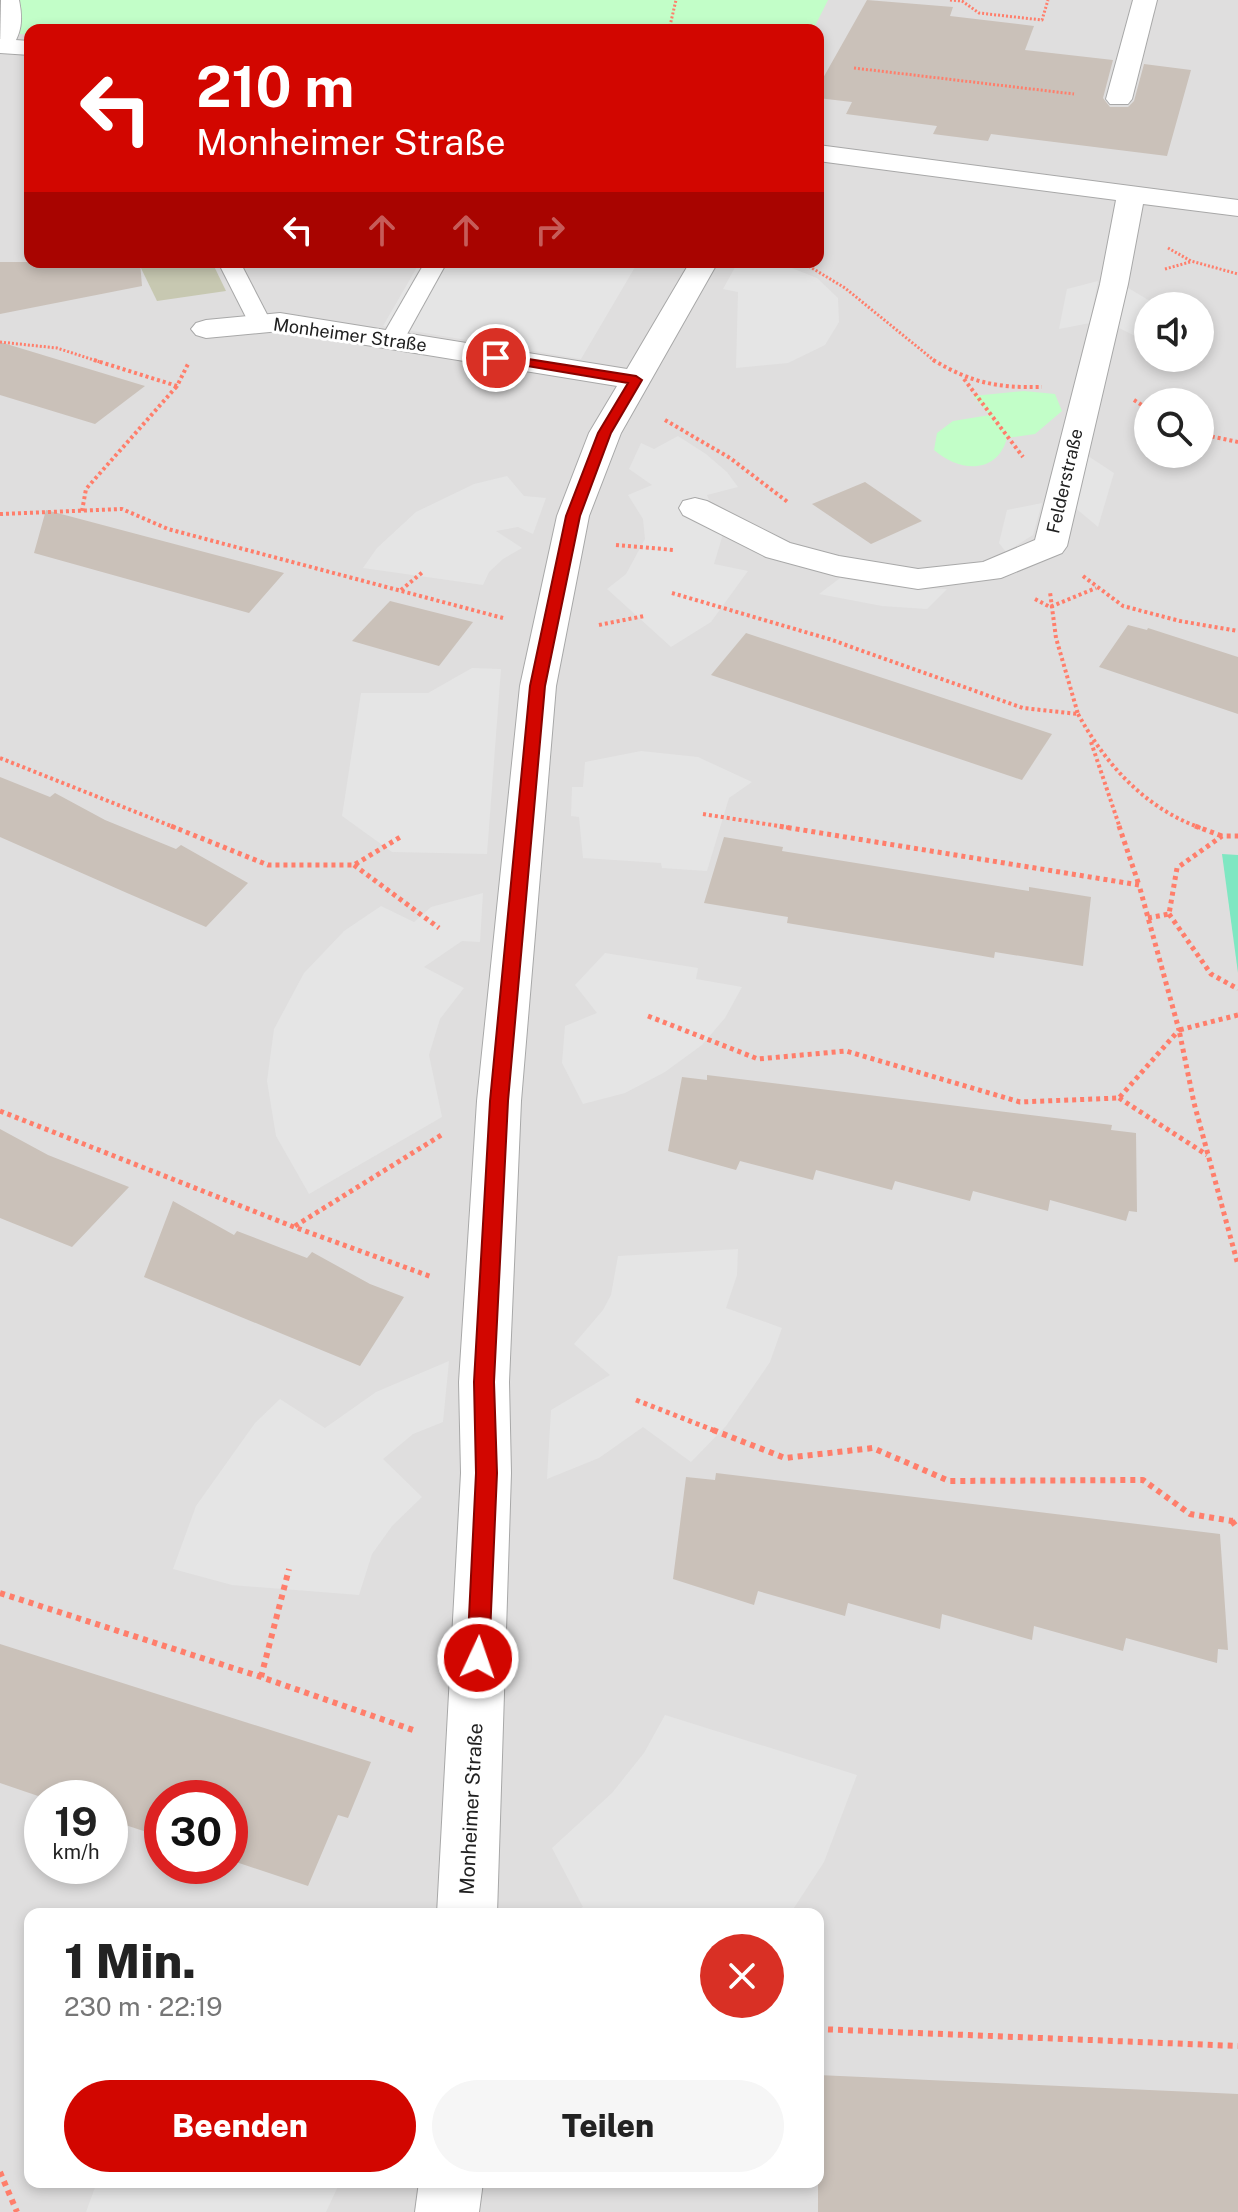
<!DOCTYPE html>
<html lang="de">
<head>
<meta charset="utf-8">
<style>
  :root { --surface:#fff; --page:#f6f6f6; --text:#222; --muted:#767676; --accent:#d20600 }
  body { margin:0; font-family:"Public Sans",sans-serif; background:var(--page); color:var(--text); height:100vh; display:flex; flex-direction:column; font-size:30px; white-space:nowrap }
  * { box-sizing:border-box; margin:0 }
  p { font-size:26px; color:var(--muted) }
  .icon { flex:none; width:44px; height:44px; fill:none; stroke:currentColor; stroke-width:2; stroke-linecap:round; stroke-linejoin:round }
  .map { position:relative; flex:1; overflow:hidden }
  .sheet { position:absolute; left:24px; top:1908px; width:800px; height:280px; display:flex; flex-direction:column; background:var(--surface); border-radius:16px; box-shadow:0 4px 12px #0003 }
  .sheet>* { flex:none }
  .guide { position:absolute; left:24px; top:24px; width:800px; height:244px; border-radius:16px; box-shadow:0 4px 12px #0003; background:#d20600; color:#fff; overflow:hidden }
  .tools { position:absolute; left:1134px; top:292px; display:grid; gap:16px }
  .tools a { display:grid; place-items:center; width:80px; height:80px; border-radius:50%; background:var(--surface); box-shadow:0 4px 12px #0003; font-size:40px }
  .speed { position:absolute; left:24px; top:1780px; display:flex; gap:16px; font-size:40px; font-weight:700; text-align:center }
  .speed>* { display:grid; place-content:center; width:104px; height:104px; border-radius:50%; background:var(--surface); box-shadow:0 4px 12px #0003; line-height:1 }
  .speed small { font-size:20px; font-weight:400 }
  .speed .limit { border:12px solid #d22; background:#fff; color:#111 }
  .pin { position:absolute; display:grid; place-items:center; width:68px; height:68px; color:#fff; margin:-34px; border:4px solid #fff; border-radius:50%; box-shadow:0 2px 8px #0007 }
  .me { position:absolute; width:88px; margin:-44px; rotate:3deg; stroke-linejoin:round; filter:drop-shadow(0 0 6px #0008) }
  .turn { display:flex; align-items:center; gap:28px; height:168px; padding:0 40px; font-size:36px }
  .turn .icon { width:104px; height:104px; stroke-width:2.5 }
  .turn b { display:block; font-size:56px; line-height:68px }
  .lanes { display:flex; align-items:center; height:76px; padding:0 40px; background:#0003; justify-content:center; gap:40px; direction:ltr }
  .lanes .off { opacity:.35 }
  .round { display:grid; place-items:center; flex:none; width:84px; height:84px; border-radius:42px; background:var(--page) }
  .summary { display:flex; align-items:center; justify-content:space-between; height:136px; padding:0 40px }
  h1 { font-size:48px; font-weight:800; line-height:60px }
  .primary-button { display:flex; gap:16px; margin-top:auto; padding:16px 40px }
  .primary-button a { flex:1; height:92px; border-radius:48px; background:var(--accent); color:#fff; font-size:32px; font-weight:800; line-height:92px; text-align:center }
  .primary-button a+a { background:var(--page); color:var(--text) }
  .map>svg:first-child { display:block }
</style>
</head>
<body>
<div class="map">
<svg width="1238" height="2212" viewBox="0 0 1238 2212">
  <rect width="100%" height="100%" fill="#f2efe7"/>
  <path fill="#dfdede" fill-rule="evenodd" d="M0,0H1238V2212H0ZM30,30H818V262H30ZM1148,306H1200V358H1148ZM1148,402H1200V454H1148ZM42,1798H110V1866H42ZM162,1798H230V1866H162ZM30,1914H818V2182H30Z"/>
  <path fill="#c7c8b1" d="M138,262H212L226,291L157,301Z"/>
  <g fill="#c2fec8">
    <path d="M0,0H828L813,30H30V35L0,32Z"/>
    <path d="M1024,391L1055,394L1062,411L1035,434L1007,438C997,475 959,472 934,450L937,433L953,421L990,415L973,396Z"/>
  </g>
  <path fill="#7fe7c2" d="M1222,854L1238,855V973Z"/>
  <g fill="#e5e5e5">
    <path d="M420,262H638L581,359L383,326Z"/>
    <path d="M738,262L779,263L817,278L838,298L839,322L825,345L788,363L736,368L738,292L723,289Z"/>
    <path d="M1098,281L1090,323L1059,329L1067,289Z"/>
    <path d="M1125,286L1150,301L1141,339L1115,326Z"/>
    <path d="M678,436L706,454L727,472L738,487L707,495L723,534L714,564L748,571L711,622L671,647L607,589L626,574L645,539L643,519L628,495L652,485L629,469L641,443L654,449Z"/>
    <path d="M1085,454L1114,473L1098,527L1073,506Z"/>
    <path d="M507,476L524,496L546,498L533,534L518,527L496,531L522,548L503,559L489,572L483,585L363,568L377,548L416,512L474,484Z"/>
    <path d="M1042,503L1033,535L1006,552L999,543L1007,510Z"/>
    <path d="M840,578L896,587L947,589L927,609L882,606L819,594Z"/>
    <path d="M472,668L501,669L487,854L392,852L342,816L361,693H428Z"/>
    <path d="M641,751L698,757L752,782L729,798L707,871L662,868L661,863L583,858L579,817L571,816L572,787H583L585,762Z"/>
    <path d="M483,893L480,942L462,941L424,967L464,988L440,1019L429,1055L442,1117L309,1194L276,1136L267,1081L274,1029L304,973L344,931L381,906L414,922L431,907Z"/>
    <path d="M605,953L698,968L696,979L742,987L725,1018L702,1045L665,1072L625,1093L583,1104L562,1063L565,1026L597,1013L575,985Z"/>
    <path d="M738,1249L737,1275L726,1308L782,1328L770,1362L726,1426L691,1462L643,1427L599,1458L547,1479L551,1410L610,1375L574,1344L603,1310L611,1295L618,1256Z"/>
    <path d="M449,1361L443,1422L413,1434L383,1459L422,1497L392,1526L372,1554L359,1595L232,1585L173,1569L196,1506L255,1423L280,1399L325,1428L376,1392Z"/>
    <path d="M665,1715L857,1775L824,1862L790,1914H568L583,1907L552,1848L612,1793L644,1753Z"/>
    <path d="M97,2182H340L326,2212H86Z"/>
  </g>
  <g fill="#cac1b9">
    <path d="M867,0L953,7L950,16L1034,26L1025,50L1113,60L1103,98L1110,107H1128L1134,101L1144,64L1191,70L1167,156L991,134L988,141L933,134L937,126L846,114L852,102L818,98V87Z"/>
    <path d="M0,262H140L142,286L0,314Z"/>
    <path d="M0,342L145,386L95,424L0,395Z"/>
    <path d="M865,482L922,521L871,544L812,504Z"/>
    <path d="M46,510L212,554L284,573L249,613L34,553Z"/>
    <path d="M390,601L473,622L439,666L352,641Z"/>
    <path d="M1128,625L1147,630L1148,628L1238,657V714L1099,667Z"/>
    <path d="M746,633L895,682L1052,734L1022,780L711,675Z"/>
    <path d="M0,777L50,797L55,793L105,820L176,849L181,845L248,883L206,927L127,893L0,837Z"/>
    <path d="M724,837L783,847L782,851L893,869L1029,891V887L1091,897L1083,966L995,952L994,958L960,952L787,923L788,917L704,903Z"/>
    <path d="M707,1075L1112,1125L1111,1130L1136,1133L1137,1212L1129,1211L1126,1221L1050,1200L1048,1211L973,1191L970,1201L895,1181L892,1190L816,1170L813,1180L740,1161L736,1170L668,1151L682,1077L707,1080Z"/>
    <path d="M0,1129L48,1155L129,1187L72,1247L0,1218Z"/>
    <path d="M173,1201L234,1235L237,1231L307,1258L312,1252L370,1284L404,1297L360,1366L144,1277Z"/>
    <path d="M716,1473L1220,1534L1228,1650L1218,1649L1217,1663L1126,1638L1123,1651L1034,1626L1032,1640L942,1614L940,1629L848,1603L845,1616L758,1591L754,1605L673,1579L686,1477L715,1480Z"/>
    <path d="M0,1644L371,1762L348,1818L338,1815L308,1886L230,1860V1798H162V1837L110,1820V1798H44L0,1783Z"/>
    <path d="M818,2075L1238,2094V2212H818Z"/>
  </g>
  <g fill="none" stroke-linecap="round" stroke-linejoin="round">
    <g stroke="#a8a8a8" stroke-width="2">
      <g id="service">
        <path d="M1,0H19C23,20 22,33 10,50L0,51Z"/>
        <path d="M218,262H240L272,324L268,329H252Z"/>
        <path d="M425,262H447L401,345H383L380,340Z"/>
      </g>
    </g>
    <g stroke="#a8a8a8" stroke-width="2">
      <g id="minor">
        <path d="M1133,0H1157L1132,99L1128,104H1110L1106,99Z"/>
        <path d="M0,39L30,41V55L0,53Z"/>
        <path d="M818,145L1238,200V216L1143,204L1128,284L1067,546L1062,553L1001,578L918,589L836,576L766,557L683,515L679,508L683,501L695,498L707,501L790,543L839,556L918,569L983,562L1035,540L1100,284L1116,200L818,161Z"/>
        <path d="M690,262H718L621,433L589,516L556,686L521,1101L509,1382L511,1473L497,1914H437L461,1473L459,1382L477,1101L520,686L557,516L589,433L617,386L280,331L206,338L196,335L191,329L196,323L206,320L280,313L627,369Z"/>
        <path d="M419,2182H483L479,2212H415Z"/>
      </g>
    </g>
    <g stroke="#ff7e6b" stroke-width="3" stroke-dasharray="2 2" stroke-linecap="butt">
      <path d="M950,0L962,1L979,13L1042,20L1048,0"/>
      <path d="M669,30L676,0"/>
      <path d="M854,68L1074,94"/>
      <path d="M1168,248L1191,261L1238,274"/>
      <path d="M802,262L845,288L936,362"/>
      <path d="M1165,269L1190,262"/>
      <path d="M0,342L57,348L100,362"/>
    </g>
    <g stroke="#ff7e6b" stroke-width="4" stroke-dasharray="3 3" stroke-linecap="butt">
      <path d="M94,360L177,386L188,364"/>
      <path d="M933,360C972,383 997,388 1042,387"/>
      <path d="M964,379L1023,457"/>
      <path d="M1134,400L1148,409"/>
      <path d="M665,420L730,458L789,503"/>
      <path d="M1200,434L1238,442"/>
      <path d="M82,511L86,489L177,386"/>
      <path d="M0,514L122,509L168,529L503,618"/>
      <path d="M616,545L674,550"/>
      <path d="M1083,576L1123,606L1180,621L1238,631"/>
      <path d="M401,590L424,571"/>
      <path d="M672,593L829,639L1023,708L1078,714L1056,638L1050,592"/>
      <path d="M1035,599L1050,607L1096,588"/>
      <path d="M599,625L644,616"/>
      <path d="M1078,714C1106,765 1146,809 1201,828"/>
      <path d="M1091,742L1120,828"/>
      <path d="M0,758L176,828"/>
      <path d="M703,814L791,828"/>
    </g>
    <g stroke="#ff7e6b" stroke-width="5" stroke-dasharray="4 4" stroke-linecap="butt">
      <path d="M171,826L268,865H354L402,836"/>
      <path d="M1119,826L1139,885"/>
      <path d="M1195,826L1222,836"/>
      <path d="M354,865L439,928"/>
      <path d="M1169,914L1211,974L1238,989"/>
      <path d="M1148,918L1169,914L1177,868L1222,836H1238"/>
      <path d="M1238,1015L1179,1030L1194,1103L1238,1265"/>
      <path d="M648,1016L758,1059L846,1051L1020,1102L1119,1098L1179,1030L1139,885L778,826"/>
      <path d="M1119,1098L1207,1155"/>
      <path d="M0,1111L294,1227L432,1277"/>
      <path d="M295,1226L443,1134"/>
      <path d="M636,1400L718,1432"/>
    </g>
    <g stroke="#ff7e6b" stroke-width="6" stroke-dasharray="5 5" stroke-linecap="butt">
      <path d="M713,1430L785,1458L873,1448L949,1481L1143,1480L1190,1514L1232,1521L1238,1519"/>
      <path d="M1232,1521L1238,1529"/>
      <path d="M0,1593L261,1677L413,1730"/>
      <path d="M261,1677L289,1569"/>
      <path d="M818,2029L1238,2046"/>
      <path d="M0,2172L17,2212"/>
    </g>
    <use href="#service" fill="#fff" fill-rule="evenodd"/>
    <use href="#minor" fill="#fff" fill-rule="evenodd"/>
  </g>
  <path fill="#d20600" stroke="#880400" stroke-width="2" d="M496,354L636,376L642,380L611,433L580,516L545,686L508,1101L494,1382L497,1473L489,1658L486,1666L478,1669L470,1666L467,1658L476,1473L474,1382L490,1101L530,686L566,516L598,433L628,383L492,360V355Z"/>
  <g text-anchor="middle" stroke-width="6" stroke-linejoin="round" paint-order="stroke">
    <g font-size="18" fill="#212121" stroke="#fff">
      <text transform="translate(350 335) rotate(8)" y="6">Monheimer Straße</text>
      <text transform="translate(1065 481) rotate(-77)" y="6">Felderstraße</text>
    </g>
    <g font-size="20" fill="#212121" stroke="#fff">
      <text transform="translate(471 1809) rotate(-87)" y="7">Monheimer Straße</text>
    </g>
  </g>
</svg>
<div class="tools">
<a><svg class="icon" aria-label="sound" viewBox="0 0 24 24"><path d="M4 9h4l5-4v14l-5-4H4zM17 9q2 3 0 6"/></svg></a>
<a><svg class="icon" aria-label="search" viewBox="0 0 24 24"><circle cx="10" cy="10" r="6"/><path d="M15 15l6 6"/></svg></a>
</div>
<div class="speed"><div>19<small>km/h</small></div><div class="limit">30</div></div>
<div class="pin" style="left:496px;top:358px;background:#d93025"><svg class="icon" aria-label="arrive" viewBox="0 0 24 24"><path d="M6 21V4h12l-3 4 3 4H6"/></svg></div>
<svg class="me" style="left:478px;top:1658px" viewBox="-20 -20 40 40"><circle r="17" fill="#d20600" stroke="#fff" stroke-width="3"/><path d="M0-11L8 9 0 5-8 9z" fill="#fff"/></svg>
<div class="guide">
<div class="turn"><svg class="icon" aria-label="left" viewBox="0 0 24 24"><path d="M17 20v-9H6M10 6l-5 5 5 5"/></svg><div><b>210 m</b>Monheimer Straße</div></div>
<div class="lanes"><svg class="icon" aria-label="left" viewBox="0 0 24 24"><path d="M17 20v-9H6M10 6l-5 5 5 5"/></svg><svg class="icon off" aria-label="ahead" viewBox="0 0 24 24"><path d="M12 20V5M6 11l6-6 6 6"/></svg><svg class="icon off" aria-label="ahead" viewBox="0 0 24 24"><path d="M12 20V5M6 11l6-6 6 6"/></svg><svg class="icon off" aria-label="right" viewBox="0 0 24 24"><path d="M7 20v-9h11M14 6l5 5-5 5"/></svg></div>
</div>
<section class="sheet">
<div class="summary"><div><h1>1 Min.</h1><p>230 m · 22:19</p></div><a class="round" style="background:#d93025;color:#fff"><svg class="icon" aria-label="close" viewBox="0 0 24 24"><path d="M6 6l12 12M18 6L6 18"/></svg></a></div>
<div class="primary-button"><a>Beenden</a><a>Teilen</a></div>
</section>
</div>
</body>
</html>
